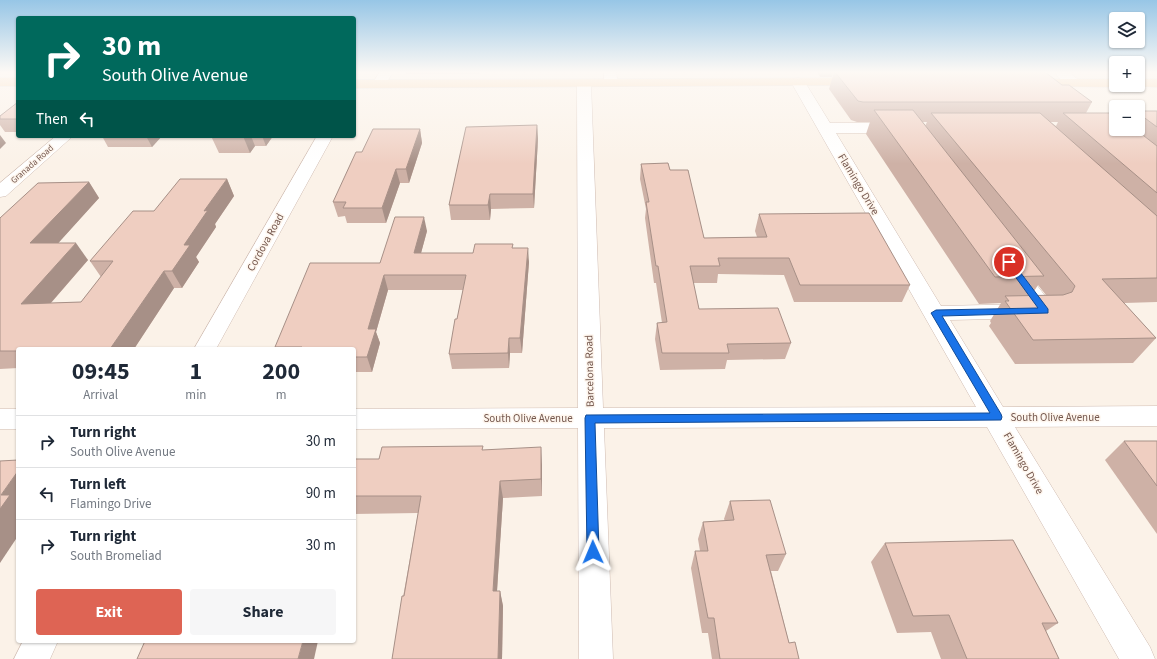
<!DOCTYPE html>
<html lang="en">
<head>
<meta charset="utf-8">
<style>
  :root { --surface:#fff; --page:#f6f6f7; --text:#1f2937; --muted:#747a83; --line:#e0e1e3; --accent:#de6454 }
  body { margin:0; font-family:"Source Sans 3",sans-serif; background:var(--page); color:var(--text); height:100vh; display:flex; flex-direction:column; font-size:15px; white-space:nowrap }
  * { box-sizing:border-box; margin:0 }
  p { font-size:13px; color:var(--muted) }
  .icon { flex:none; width:22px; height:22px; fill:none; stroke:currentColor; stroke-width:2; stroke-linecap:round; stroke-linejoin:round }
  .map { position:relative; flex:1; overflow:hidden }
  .details { position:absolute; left:16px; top:347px; width:340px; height:296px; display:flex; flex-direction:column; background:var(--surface); border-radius:4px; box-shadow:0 1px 3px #0004 }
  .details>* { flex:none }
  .hud { position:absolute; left:16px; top:16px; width:340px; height:122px; border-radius:4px; box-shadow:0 1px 3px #0004; background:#00695c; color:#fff; overflow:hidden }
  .fabs { position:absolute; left:1109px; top:12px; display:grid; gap:8px }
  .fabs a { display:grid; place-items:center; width:36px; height:36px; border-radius:4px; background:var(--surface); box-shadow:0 1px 3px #0004; font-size:20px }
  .pin { position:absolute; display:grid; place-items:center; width:34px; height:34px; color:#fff; margin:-17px; border:2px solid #fff; border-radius:50%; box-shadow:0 1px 4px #0007 }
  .me { position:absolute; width:44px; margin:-22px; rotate:359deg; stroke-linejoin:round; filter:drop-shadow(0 0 3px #0008) }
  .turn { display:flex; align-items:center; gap:14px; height:84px; padding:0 20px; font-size:18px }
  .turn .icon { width:52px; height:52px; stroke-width:2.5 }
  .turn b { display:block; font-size:28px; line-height:34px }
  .then { display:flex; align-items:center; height:38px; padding:0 20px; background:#0003; gap:8px; font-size:15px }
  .eta { display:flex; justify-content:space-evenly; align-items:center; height:68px; text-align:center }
  .eta b { font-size:24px; font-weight:700; line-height:28px }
  .primary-button { display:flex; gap:8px; margin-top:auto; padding:8px 20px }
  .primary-button a { flex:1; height:46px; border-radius:4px; background:var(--accent); color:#fff; font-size:16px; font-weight:700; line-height:46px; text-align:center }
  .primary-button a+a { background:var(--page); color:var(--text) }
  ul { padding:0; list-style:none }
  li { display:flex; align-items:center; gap:12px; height:52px; padding:0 20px; border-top:1px solid var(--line) }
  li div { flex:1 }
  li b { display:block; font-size:15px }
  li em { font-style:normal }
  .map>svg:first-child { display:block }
</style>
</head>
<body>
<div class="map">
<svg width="1157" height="659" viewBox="0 0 1157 659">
  <rect width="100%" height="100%" fill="#fbf2e8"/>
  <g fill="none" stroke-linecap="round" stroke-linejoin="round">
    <g stroke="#cfbbb1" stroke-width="1">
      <g id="minor">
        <path d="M380,72H393L384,87H374L372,84Z"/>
        <path d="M604,72H616L618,83L616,86H606L604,83Z"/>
        <path d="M1055,72H1069L1082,83L1080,86C1070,88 1059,80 1055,72Z"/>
        <path d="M798,78L803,79L830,123H899L904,125L907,128L904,131L899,133H836L941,306L1028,304L1004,270L1007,265L1014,264L1021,265L1053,306L1056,311L1053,316L1045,318L950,320L1003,407L1157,406V426L1015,427L1150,647L1155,659H1119L987,427L604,428L613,659H579L578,428L354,429V409L578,408L577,83L579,80H589L591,83L603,408L976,407L791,82L793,79Z"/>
        <path d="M56,136H73L6,196L0,197V183Z"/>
        <path d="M317,136H333L216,349H194Z"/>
        <rect x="0" y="409" width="18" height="20"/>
        <path d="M23,641H58L50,659H14Z"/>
      </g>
    </g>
    <g stroke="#d8d0cd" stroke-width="1">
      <g id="major">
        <rect x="0" y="78" width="18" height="8"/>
        <path d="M861,78L866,79L868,82L866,85L354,88V80Z"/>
        <path d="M1029,79H1116V85H1121L1116,87L1024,86L1022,83L1024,80Z"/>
        <path d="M1138,79H1157V87L1133,86L1138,85Z"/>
      </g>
    </g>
    <use href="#minor" fill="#fff" fill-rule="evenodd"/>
    <use href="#major" fill="#f6cfa4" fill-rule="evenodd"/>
  </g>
  <g fill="#ceb1a6" fill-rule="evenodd">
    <path d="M405,72H480L479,74H406Z"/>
    <path d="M817,72H833L832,77H820Z"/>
    <path d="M834,72H1045L1062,85L1092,102L1086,113L1116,129H1138V111H1157V302L1124,303L1156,338L1133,363L1015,364L989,326L991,323L990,321L1001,303L979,304L866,134L870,122H857L851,120L829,89ZM922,122H927L925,126ZM1050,122H1058L1056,126ZM1038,285L1046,295L1031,296Z"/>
    <path d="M18,102V132H5L0,125V116Z"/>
    <path d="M537,125L538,139L534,208L491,209L490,220H451L449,205Z"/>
    <path d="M420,129L422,143L409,183H400L386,223H347L345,216L338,217L333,202L362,152Z"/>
    <path d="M102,136H162L152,147H108Z"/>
    <path d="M211,136H273L266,146H255L250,153H219Z"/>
    <path d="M641,164L670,170L704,238L757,237L755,231L759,214L910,285L902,302H794L784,275L718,274L717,283H693L699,309L791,343L785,359L727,360L725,369L660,370L655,339L657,323H662L656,283H654L645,218L646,209L640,179Z"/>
    <path d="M227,179L234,196L215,224L216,227L196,257L199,262L182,288H174L134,349H18V368L0,369V218L89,182L99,198L58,243L88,260L51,303L81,302L101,277L90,261L154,211Z"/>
    <path d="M427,231L421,253H473L513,248L529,262L522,353H510L509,368L452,369L449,354L457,319L463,290H388L376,332L380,343L372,372H354V349H276L275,347L380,263Z"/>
    <path d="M1124,441H1157V534L1105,460Z"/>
    <path d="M483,450L542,465V496L503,498L497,591H500L503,606L502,659H392L418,513L354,514V459H379Z"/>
    <path d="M730,501L786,554L778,571H771L789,643L799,659H712L708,633H702L691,568L695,551H700L698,539L703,522L725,521L724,519Z"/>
    <path d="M885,543L1058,623L1046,631L1059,659H941L931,632L897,633L871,562Z"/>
  </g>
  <g fill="#a79087">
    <path d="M537,125L538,139L534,208L533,194Z"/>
    <path d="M420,129L422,143L409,183L406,169Z"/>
    <path d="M0,135L6,143L0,149Z"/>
    <path d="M146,136H162L152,147Z"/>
    <path d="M243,136H251L255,146L250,153Z"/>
    <path d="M262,136H273L266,146Z"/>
    <path d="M396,169L400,183L386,223L382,208Z"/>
    <path d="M227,179L234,196L215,224L216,227L196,257L199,262L182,288L172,271L184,245L204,211Z"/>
    <path d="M89,182L99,198L43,260L30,243Z"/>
    <path d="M490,194L491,209L490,220L488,205Z"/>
    <path d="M424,217L427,231L417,268L414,253Z"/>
    <path d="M76,243L88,260L35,321L21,304Z"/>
    <path d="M528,248L529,262L522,353L520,338Z"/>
    <path d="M164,271L174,288L134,349H110Z"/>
    <path d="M384,275L388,290L376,332L380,343L372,372L367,357L368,329Z"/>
    <path d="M509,338L510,353L509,368L508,353Z"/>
    <path d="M541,447L542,465V496L541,479Z"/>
    <path d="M18,471V536L0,563V509L1,495Z"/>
    <path d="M500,481L503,498L496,606L493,591Z"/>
    <path d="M500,591L503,606L502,659H498Z"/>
    <path d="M303,641H318L314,659H298Z"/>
  </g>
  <g fill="#efcec1" stroke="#a79087">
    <path d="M835,72H1045L1062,85H1069L1092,102H863L858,101Z"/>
    <path d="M18,102V119H0V116Z"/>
    <path d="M874,110H913L1044,276L995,277Z"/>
    <path d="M1138,111H1157V127L1138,113Z"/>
    <path d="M931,113H1040L1157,216V278L1102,279L1156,338L1033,340L1005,301H1009L1005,296L1063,295L1072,292L1075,286Z"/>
    <path d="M1063,113H1113L1116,115V129H1135L1157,146V193Z"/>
    <path d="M537,125L533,194H490L488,205H449L466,127Z"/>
    <path d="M373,129H420L406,169H396L382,208H343L346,202H333L356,152H362Z"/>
    <path d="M668,163L670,170H688L704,238L767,237L759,214L869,213L910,285H800L789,258H718L720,266H690L699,309L778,308L791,343L727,344L729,353H662L657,323L667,322L658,266H656L646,202H649L641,164Z"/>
    <path d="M180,179H227L204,211L208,210L184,245H190L172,271H164L110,349H18V351H0V218L38,183L89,182L30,243H76L21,304L81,302L113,261H90L133,211H154Z"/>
    <path d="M395,217H424L414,253H473L475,244H513L512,248H528L520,338H509L508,353L449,354L455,319H457L466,275H384L368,329H376L367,357H354V349H301L302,347H275L310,263H380Z"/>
    <path d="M1124,441H1157V486Z"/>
    <path d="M483,446L482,450L541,447V479L500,481L493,591H500L498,659H392L402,596H404L421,496H354V459H379L382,447Z"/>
    <path d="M18,460V471L1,495H10L0,509V461Z"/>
    <path d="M770,500L786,554L766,555L789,643L795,642L799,659H720L714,618H708L695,551H708L703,522L734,520L730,501Z"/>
    <path d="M1013,540L1058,623H1042L1059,659H967L949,615L913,616L885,543Z"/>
    <path d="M145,641H303L298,659H137Z"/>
  </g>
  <linearGradient id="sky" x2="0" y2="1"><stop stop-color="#97c6e6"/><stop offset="0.44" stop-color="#fdf9f5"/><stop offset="1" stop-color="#fdf9f5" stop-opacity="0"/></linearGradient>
  <rect width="1157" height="164" fill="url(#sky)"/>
  <path fill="#1a73e8" stroke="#114b97" d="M1006,260H1011L1048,309V313L942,316L1001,414L1002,417L1001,420L595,423L599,552L598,556L593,558L589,556L587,552L585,418L586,415L990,413L931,313L936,310L1038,308L1006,264Z"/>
  <g text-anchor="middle" stroke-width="3" stroke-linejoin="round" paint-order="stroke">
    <g font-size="9" fill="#74574d" stroke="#fef6ee">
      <text transform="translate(32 164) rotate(-41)" y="3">Granada Road</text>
    </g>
    <g font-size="11" fill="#74574d" stroke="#fef6ee">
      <text transform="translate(859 184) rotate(59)" y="4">Flamingo Drive</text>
      <text transform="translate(265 242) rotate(-61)" y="4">Cordova Road</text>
      <text transform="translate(589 371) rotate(-91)" y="4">Barcelona Road</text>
      <text x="1055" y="421">South Olive Avenue</text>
      <text x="528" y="422">South Olive Avenue</text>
      <text transform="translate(1024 463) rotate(60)" y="4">Flamingo Drive</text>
    </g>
  </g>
</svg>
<div class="fabs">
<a><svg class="icon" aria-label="layers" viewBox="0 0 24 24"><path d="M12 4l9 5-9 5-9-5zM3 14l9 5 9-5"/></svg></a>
<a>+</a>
<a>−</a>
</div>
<div class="pin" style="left:1009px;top:262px;background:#d93025"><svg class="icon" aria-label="arrive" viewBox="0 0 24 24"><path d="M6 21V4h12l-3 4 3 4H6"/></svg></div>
<svg class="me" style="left:593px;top:552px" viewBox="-20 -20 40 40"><path d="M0-17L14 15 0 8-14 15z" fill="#1a73e8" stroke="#fff" stroke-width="4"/></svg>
<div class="hud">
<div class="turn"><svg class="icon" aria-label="right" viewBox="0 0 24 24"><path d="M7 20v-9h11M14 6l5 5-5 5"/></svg><div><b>30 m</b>South Olive Avenue</div></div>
<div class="then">Then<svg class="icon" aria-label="left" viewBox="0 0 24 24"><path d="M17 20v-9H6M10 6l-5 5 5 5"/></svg></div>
</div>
<section class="details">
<div class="eta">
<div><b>09:45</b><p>Arrival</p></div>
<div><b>1</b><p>min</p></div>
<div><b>200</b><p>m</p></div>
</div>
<ul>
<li><svg class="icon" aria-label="right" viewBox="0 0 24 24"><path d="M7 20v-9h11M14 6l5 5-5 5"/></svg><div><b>Turn right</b><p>South Olive Avenue</p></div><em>30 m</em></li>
<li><svg class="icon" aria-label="left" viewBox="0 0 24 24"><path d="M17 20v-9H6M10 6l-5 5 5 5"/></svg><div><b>Turn left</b><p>Flamingo Drive</p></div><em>90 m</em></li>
<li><svg class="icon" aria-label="right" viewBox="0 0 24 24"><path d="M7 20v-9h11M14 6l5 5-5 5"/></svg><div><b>Turn right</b><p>South Bromeliad</p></div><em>30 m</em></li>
</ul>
<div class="primary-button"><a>Exit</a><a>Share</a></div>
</section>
</div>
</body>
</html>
